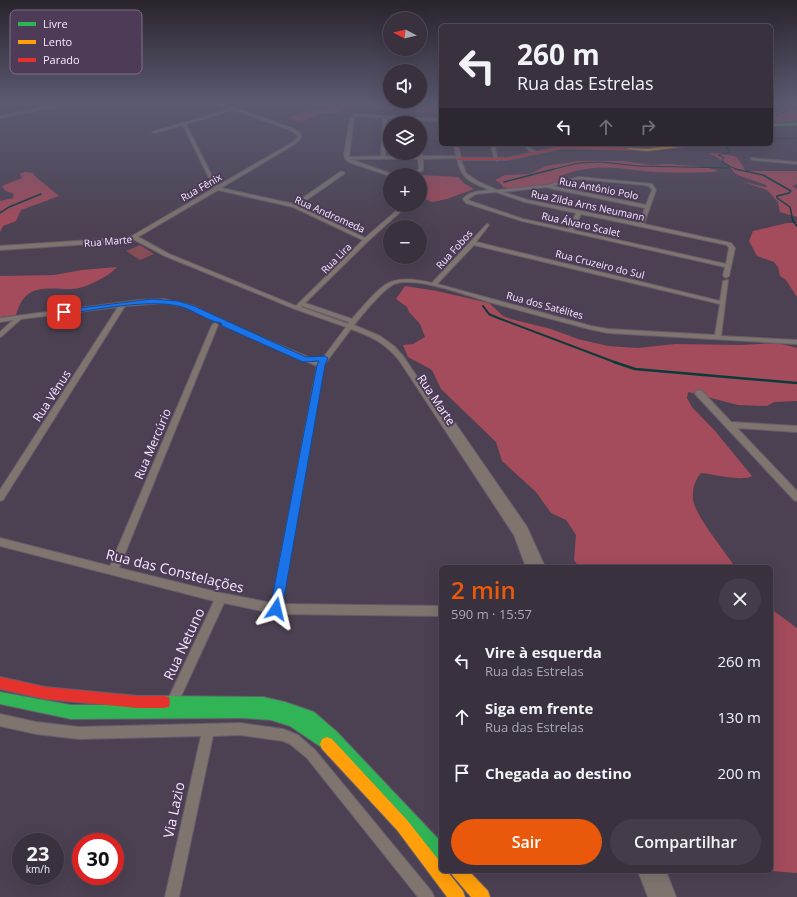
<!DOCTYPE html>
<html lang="pt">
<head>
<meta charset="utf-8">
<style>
  :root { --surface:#39313e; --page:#443d49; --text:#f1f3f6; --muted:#aba9b0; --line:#534c58; --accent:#ea580c }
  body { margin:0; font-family:"Open Sans",sans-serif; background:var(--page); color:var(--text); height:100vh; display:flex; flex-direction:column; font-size:15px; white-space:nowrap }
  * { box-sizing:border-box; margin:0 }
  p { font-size:13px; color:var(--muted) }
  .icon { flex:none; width:22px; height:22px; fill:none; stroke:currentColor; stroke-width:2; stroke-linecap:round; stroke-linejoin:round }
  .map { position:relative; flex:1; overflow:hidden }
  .side { position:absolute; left:439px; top:565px; width:334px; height:308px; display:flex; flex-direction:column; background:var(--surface); border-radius:6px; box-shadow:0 4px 16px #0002,0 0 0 1px var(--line) }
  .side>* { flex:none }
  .top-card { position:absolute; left:439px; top:24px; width:334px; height:122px; border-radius:6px; box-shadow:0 4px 16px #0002,0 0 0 1px var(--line); background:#39313e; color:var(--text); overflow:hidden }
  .needle { width:26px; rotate:277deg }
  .tools { position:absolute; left:383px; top:12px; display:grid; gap:8px }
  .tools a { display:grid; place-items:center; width:44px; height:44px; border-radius:50%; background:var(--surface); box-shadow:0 4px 16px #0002,0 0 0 1px var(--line); font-size:20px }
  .speed { position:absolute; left:12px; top:833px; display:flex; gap:8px; font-size:20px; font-weight:700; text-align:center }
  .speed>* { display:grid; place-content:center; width:52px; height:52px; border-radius:50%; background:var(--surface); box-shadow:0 4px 16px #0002,0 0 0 1px var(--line); line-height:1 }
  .speed small { font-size:10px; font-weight:400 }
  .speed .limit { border:6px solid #d22; background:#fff; color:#111 }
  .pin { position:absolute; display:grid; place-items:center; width:34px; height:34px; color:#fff; margin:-17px; border-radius:8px; box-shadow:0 2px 6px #0006 }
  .me { position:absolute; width:44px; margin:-22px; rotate:10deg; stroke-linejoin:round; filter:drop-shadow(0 0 3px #0008) }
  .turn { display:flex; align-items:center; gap:14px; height:84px; padding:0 12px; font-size:18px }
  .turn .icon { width:52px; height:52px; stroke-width:2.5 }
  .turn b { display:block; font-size:28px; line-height:34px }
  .lanes { display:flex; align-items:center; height:38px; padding:0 12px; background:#0003; justify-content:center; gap:20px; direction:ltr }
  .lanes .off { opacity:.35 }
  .round { display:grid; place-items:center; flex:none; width:42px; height:42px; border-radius:21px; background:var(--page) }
  .headline { display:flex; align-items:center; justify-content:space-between; height:68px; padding:0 12px }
  h1 { font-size:24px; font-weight:600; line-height:30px; color:var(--accent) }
  .action { display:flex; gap:8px; margin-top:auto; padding:8px 12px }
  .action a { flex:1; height:46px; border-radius:24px; background:var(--accent); color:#fff; font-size:16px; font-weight:600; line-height:46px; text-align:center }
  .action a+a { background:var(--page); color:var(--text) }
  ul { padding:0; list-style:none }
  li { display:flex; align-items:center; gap:12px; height:56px; padding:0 12px }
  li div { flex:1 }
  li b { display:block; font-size:15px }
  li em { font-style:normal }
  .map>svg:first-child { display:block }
</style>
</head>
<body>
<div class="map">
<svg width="797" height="897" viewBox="0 0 797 897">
  <rect width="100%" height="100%" fill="#4c4152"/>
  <path fill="#864d57" d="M140,245L154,254L140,260L126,251Z"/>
  <g fill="#a44b5c">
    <path d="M320,103L436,104L441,105V113L412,112L360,106L357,104L339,112L319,114L303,122L290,120L288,118L301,112L331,109Z"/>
    <path d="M797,104V121L771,123V113C779,114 789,106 797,104Z"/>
    <path d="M709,153H719L737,157L746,171H797V184L792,186L797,189V217L780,212L778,202L767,190L741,181L765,187H767L766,185L735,174L729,165Z"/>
    <path d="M578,161H623L652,165L669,164L703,167L718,170L714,172C694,173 675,173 655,172C621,169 596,162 563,175L560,182L515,189L503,187L500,183L495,180L505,175L530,174L546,166Z"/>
    <path d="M25,172L33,173L36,177L59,196L21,210L16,221L3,226L0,232V201L13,198L14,194L6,191L2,187L4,185L22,178L20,174Z"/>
    <path d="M420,175L458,177L465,184L474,189L447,199L432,202L420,197Z"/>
    <path d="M787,223H797V297L786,280L780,276L778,267L774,262L757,256L749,241L753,231Z"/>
    <path d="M117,267C108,277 85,289 71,289C45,289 25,283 16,315L0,317V276L54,275L82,270Z"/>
    <path d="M405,286L437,291L489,303L503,316L511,319L551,329L578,339L608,346L638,348L675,344L740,345L778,343L797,348V401L774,402L767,406L738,405L688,392L687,398L692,407L715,431L752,476C743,482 713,474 701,473C695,480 692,489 693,499C695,516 725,551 735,567H579L574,560L576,535L566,520L551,513L536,492L502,461L496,442L441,389L432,370L408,357L403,345L413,344L425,337L420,324L409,312L407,307L396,299Z"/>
    <path d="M771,609L797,628V873L771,871Z"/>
  </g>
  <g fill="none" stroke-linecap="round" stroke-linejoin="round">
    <g stroke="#093b3a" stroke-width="1">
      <path d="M372,103L441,108"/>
      <path d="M771,118L790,109L797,108"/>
      <path d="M771,139L797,138"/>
      <path d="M728,144L725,145L730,152L718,155L723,157V163L738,170"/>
      <path d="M550,170L579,163L601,162L638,166L730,168"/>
    </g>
    <g stroke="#093b3a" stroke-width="1.5">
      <path d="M735,169L763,175L791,191L789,193L777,196V198L790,207L793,221L797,226"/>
      <path d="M504,182L554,169"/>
      <path d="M0,213L9,207L41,194"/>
    </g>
    <path stroke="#093b3a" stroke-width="2" d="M483,306L489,314L498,318L617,363"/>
    <path stroke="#093b3a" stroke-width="2.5" d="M614,362L635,369L797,383"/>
    <g stroke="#665e6c" stroke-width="2">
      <g id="street">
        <path d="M64,103H72L0,118V116Z"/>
        <path d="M215,103H221L292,128L299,132L302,137L295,144L221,188L294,204L340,172H344V174L298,206L365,238L403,205H408L368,241L305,303L352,319C361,309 379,286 391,282C403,277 419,280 432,283L487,224L489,225L476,242L720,301L723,281L728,280L721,336L797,340V344L608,333L589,329C555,320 522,311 489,302C466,295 416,276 394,284C383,289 362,315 354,325L380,336L394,346L403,356L447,421L450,419L453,420L527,527L545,567H526L514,535L399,360C384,342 372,337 351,329L324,365L282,604L441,606V616L276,614L224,603L177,705L173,707L169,705L167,701L169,697L214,601L0,546V538L110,566L212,325L215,323L218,325L119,568L221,593L272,603L317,366L222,324L223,323H227L320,362L346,327L295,309L165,256L133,239L121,242L0,250V246L121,238L132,236L214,188L183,125L154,133L152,132L231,109ZM234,110L290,130L296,134L298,137L293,142L217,186L186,124ZM218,190L293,207L363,240L296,306L169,254L138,237ZM474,245L720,304L715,335L608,329L591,326L437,284ZM302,306L349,322L348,324L301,307Z"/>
        <path d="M355,114L441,119V121L387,118L385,156H418V153H420V147L422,148V156H456L454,144H458L462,163L466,173L477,181L497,190L547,185L579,177L652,184L656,190L644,224L731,243L735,248L729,276L726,278L723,276L725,267L522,221L466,203L463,199C470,191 480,191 490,190C471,182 461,180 457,158L423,159V170L414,175H409L419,169L418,159H350L392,174V175H390V176L351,163L346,160L344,155L350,118ZM357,116L383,117L381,156L349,157L354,118ZM579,179L644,185L649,186L652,190L646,205L552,186ZM547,187L549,188L645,208L639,223L528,200L503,192ZM496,192L525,202L576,213L569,229L523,219L470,201L468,199L476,194ZM581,214L727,245L729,248L726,264L573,230Z"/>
        <path d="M490,144H494L498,161L495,160Z"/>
        <path d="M524,144H528L531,149L537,152V154L529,151Z"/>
        <path d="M751,158L797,162V164L752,160Z"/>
        <path d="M164,299L194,306L222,321L221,322H217L190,308L164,303L125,306L3,500L0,501V490L118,307L21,319L2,336L0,337V332L13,320L0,322V318L140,300Z"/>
        <path d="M699,390L702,391L731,422L797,426V432L737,428L797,491V501L794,500L696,395L695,393L696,391Z"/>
        <path d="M0,714L36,722L79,727L240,723L283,729L298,735L315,750L432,892L434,897H418L307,758L290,744L283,741L240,735L213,736L179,897H165L201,736L79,739L36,734L0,726Z"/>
        <path d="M638,871H652L660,891L652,871H666L676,897H648Z"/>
      </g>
    </g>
    <g stroke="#665e6c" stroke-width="2">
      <g id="fast">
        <path d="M797,123V125L771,126V124Z"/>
        <path d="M0,692L71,705H159L158,702L159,697L164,696L263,697L285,702L314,712L337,732L441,842V861L436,858L332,747L327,751L290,726L271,720L242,718L71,719L0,704Z"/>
      </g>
    </g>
    <g stroke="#665e6c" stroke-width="2">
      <g id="slow">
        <path d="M690,144H704L647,151L625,149L627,148L647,149Z"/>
        <path d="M327,737L332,739L407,820L441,863V871H447L463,891L465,897H447L397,830L322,749L320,744L322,739Z"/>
        <path d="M450,871H469L488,891L490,897H471L453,876Z"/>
      </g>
    </g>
    <g stroke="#665e6c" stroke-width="2">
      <g id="jam">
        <path d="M564,146L627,148L629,149L627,150L564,148L507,160H459L457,159L459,158H507Z"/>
        <path d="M0,677L45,687L138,696H164L169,697L170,702L169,707L164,708H138L45,699L0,689Z"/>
      </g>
    </g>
    <use href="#street" fill="#7f756e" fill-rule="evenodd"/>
    <use href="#fast" fill="#30b455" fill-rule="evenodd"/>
    <use href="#slow" fill="#ff9f0a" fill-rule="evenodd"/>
    <use href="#jam" fill="#e5322d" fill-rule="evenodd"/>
  </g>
  <linearGradient id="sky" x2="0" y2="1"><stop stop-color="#2a242d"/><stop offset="0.45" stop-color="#5b5a71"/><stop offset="1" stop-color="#5b5a71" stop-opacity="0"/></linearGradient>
  <rect width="797" height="229" fill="url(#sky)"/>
  <path fill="#1a73e8" stroke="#114b97" d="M152,299L178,301L194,306L306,357L325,356L328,358L325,365L282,609L280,613L276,615L272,613L270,609L317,365L319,361L303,362L222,326L221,323C206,321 193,309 178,306C147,299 96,310 64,314L60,312L64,310Z"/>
  <g text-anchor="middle" stroke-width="4" stroke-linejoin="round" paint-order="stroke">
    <g font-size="10" fill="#f6ebfd" stroke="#4d3b58">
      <text transform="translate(201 187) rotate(-30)" y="4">Rua Fênix</text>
      <text transform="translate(599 188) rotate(11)" y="4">Rua Antônio Polo</text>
      <text transform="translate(588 205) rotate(12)" y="4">Rua Zilda Arns Neumann</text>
      <text transform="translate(330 214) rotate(24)" y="4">Rua Andromeda</text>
      <text transform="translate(581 224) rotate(13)" y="4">Rua Álvaro Scalet</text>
      <text transform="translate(108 241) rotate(-5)" y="4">Rua Marte</text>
      <text transform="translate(454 249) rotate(-48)" y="4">Rua Fobos</text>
      <text transform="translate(336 258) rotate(-45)" y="4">Rua Lira</text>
      <text transform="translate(600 264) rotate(14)" y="4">Rua Cruzeiro do Sul</text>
      <text transform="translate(545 305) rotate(15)" y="4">Rua dos Satélites</text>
    </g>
    <g font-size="12" fill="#f6ebfd" stroke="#4d3b58">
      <text transform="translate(52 396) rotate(-57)" y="4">Rua Vênus</text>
      <text transform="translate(436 400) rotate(56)" y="4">Rua Marte</text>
      <text transform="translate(153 444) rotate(-67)" y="4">Rua Mercúrio</text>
    </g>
    <g font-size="14" fill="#f6ebfd" stroke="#4d3b58">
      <text transform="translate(175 571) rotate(14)" y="5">Rua das Constelações</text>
      <text transform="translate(184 644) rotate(-65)" y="5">Rua Netuno</text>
      <text transform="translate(174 810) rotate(-78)" y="5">Via Lazio</text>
    </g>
  </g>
  <rect x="10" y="10" width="132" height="64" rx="6" fill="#4d3b58" stroke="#80708a" stroke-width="1"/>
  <rect x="18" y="22" width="18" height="4" fill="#30b455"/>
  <rect x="18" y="40" width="18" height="4" fill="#ff9f0a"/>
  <rect x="18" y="58" width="18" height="4" fill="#e5322d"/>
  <g font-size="11" fill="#f6ebfd">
    <text x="43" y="28">Livre</text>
    <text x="43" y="46">Lento</text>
    <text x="43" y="64">Parado</text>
  </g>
</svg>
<div class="tools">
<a><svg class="needle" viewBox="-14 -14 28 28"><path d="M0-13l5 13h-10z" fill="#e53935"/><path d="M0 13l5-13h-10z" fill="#aba9b0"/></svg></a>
<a><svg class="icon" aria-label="sound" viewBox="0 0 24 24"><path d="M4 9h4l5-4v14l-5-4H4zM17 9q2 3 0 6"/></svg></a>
<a><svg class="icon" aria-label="layers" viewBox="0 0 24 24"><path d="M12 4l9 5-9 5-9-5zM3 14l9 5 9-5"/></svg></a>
<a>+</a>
<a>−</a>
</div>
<div class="speed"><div>23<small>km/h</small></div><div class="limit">30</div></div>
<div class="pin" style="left:64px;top:312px;background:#d93025"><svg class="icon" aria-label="arrive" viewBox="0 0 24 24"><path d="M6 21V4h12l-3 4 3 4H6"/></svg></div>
<svg class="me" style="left:276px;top:609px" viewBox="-20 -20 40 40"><path d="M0-17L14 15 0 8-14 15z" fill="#1a73e8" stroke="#fff" stroke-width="4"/></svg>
<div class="top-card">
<div class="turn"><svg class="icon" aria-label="left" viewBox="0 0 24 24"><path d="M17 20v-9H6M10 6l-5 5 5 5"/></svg><div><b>260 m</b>Rua das Estrelas</div></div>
<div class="lanes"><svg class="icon" aria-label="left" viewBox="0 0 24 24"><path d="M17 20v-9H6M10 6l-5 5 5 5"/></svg><svg class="icon off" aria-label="ahead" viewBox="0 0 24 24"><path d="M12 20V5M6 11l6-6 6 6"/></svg><svg class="icon off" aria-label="right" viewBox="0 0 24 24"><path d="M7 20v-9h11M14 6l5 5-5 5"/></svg></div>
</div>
<section class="side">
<div class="headline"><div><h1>2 min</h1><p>590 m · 15:57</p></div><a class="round"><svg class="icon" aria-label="close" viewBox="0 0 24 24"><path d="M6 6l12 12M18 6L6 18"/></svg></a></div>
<ul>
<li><svg class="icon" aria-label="left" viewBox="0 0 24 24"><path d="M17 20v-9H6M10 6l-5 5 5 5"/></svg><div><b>Vire à esquerda</b><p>Rua das Estrelas</p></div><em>260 m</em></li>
<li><svg class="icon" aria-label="ahead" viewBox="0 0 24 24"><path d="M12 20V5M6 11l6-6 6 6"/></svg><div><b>Siga em frente</b><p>Rua das Estrelas</p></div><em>130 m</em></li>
<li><svg class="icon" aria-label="arrive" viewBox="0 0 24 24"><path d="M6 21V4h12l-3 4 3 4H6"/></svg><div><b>Chegada ao destino</b></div><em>200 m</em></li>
</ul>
<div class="action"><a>Sair</a><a>Compartilhar</a></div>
</section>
</div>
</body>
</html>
